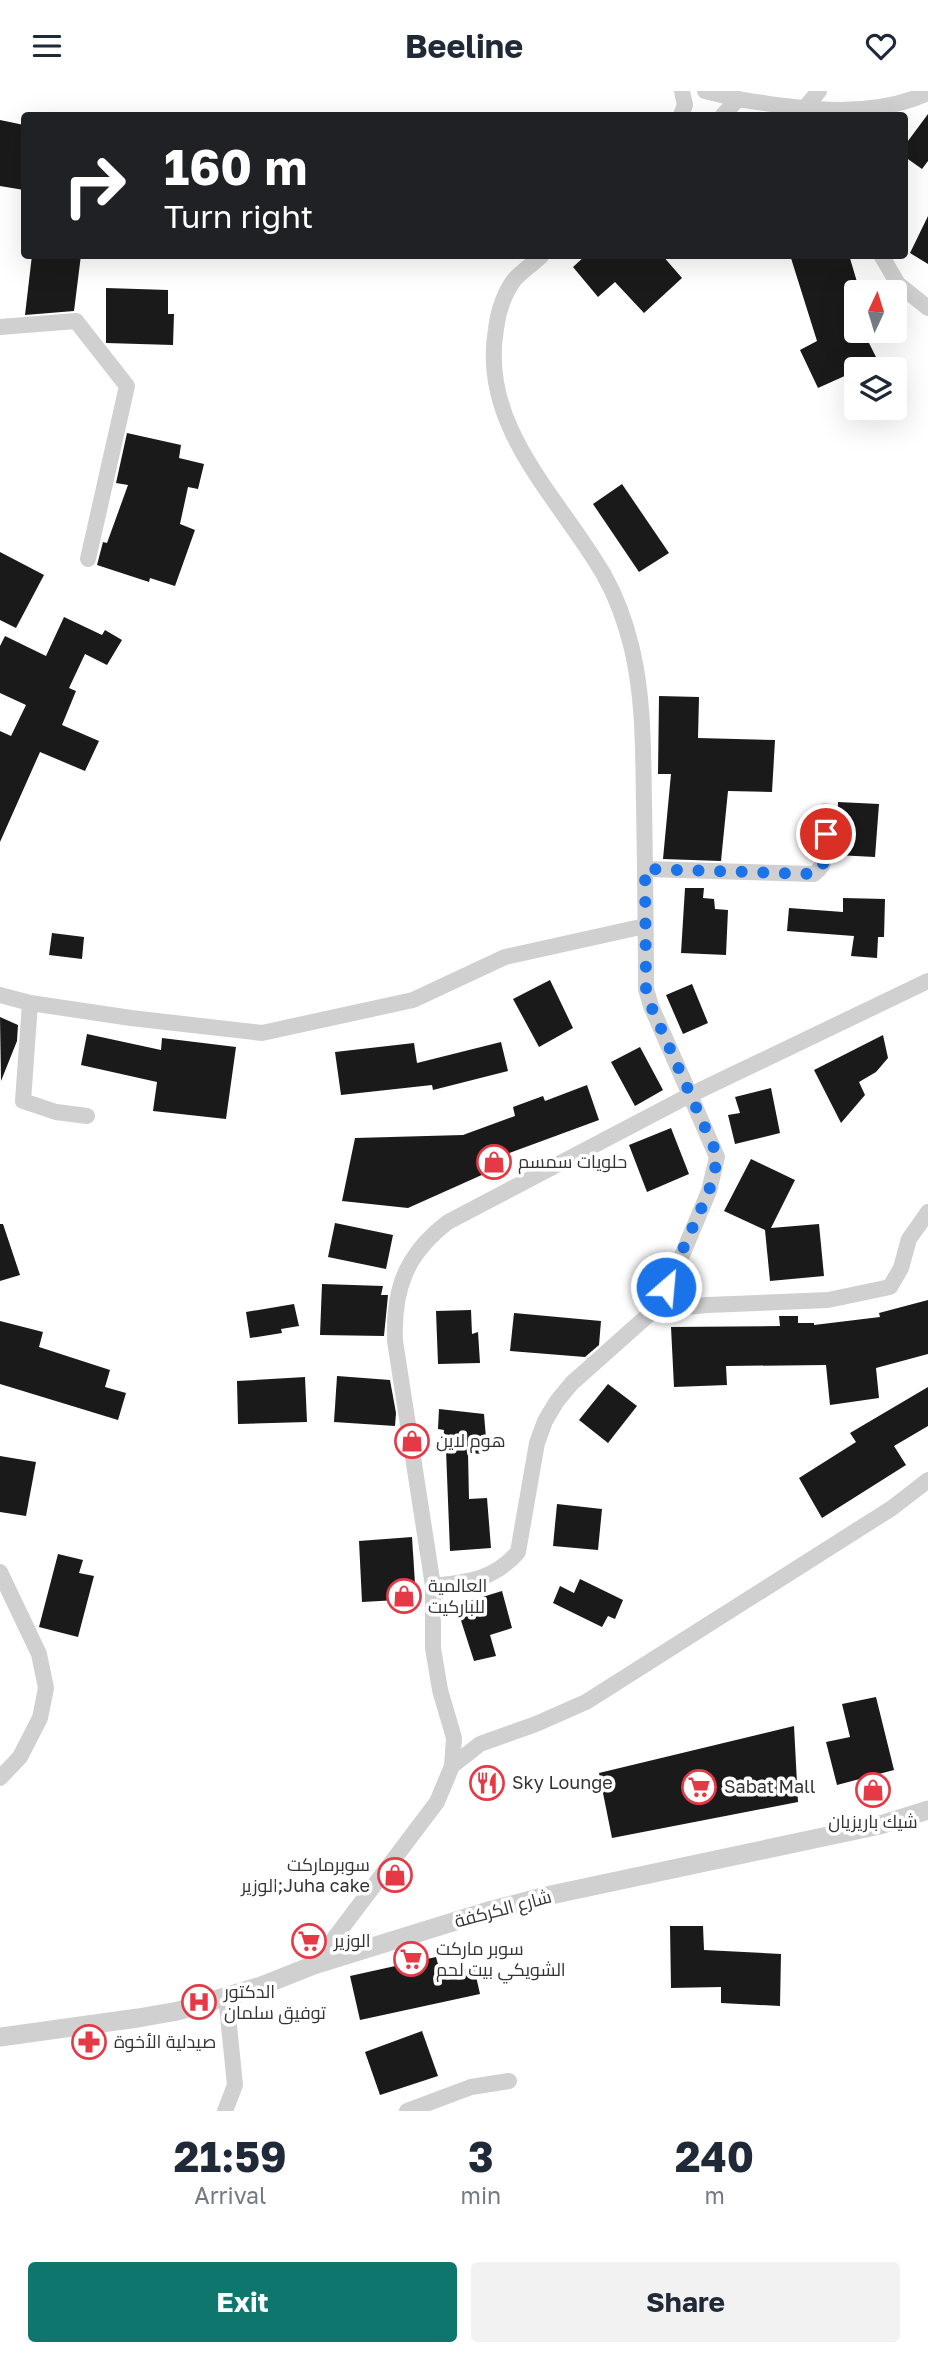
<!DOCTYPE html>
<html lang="en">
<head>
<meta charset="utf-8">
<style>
  :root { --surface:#fff; --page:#f2f2f3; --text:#1f2937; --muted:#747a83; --accent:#0f766e }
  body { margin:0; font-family:"Golos Text",Cairo,sans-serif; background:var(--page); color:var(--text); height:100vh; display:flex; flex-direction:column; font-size:26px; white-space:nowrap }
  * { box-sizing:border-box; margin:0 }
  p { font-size:23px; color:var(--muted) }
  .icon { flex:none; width:38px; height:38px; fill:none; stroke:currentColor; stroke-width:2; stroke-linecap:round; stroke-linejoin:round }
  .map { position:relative; height:2020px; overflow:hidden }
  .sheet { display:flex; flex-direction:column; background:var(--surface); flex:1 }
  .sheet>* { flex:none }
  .banner { position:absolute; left:21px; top:21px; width:887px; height:147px; border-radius:7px; box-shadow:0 7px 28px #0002; background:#202124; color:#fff; overflow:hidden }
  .needle { width:46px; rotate:4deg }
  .fabs { position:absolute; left:844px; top:189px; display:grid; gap:14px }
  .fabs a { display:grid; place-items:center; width:63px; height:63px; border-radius:7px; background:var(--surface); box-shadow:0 7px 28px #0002; font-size:35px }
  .pin { position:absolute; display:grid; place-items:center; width:60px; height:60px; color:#fff; margin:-30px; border:4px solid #fff; border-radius:50%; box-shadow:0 2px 7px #0007 }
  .me { position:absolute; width:77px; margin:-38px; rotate:27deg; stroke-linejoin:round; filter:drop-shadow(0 0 5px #0008) }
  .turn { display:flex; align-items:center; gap:24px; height:147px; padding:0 28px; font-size:32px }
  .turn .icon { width:91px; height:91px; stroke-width:2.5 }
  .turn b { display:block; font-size:49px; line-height:60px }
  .eta { display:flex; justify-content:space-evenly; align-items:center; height:119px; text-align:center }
  .eta b { font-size:42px; font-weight:700; line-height:49px }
  .button { display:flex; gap:14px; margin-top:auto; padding:14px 28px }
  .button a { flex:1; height:80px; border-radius:7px; background:var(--accent); color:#fff; font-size:28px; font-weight:700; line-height:80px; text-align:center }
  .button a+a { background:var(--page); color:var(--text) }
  header { display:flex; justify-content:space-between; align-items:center; height:91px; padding:0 28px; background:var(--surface); font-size:32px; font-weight:700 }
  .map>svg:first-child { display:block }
</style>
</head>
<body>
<header><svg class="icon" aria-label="menu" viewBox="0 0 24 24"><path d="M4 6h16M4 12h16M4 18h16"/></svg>Beeline<svg class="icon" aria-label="heart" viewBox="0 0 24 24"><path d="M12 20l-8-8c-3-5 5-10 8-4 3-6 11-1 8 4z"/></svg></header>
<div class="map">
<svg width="928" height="2020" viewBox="0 0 928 2020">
  <rect width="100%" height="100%" fill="#fff"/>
  <g fill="#1a1a1a">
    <path d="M928,23V70L922,78L905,66V54Z"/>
    <path d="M0,29L24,34V99L0,95Z"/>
    <path d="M928,125V173L910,162Z"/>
    <path d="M32,164H81L74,220L25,224Z"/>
    <path d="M586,164H662L682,187L644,222L615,191L598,206L573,176Z"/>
    <path d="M790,164H849L860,201H856V240H892L868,250L878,270L818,297L800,259L817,250Z"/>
    <path d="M106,197L168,199V223H174L173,254L106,252Z"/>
    <path d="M127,342L181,354L179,367L204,373L198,398L188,396L180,433L195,439L175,495L150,487L149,491L97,474L103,451L107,452L128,394L116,392Z"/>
    <path d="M622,393L669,462L639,481L593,413Z"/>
    <path d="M0,461L44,484L16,537L0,529Z"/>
    <path d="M64,526L102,544L105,539L122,549L107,574L85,563L69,597L76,600L62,634L99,650L85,680L40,661L0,751V640L11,645L26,614L0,602V555L5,545L46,565Z"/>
    <path d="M659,605L699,606L698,647L775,649L772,701L728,700L721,770L663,768L671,683H658Z"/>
    <path d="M838,711L879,713L875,766L836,764Z"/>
    <path d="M685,797H704L703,807L714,808L715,818L728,819L726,864L681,862Z"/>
    <path d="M843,807L885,808L884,846H878L877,867L851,865L854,845L787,840L789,817L843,821Z"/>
    <path d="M52,842L84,846L82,868L49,864Z"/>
    <path d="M550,889L573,937L539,956L513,908Z"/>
    <path d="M692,893L708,932L683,943L666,904Z"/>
    <path d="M0,926L18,934L17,950L1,990Z"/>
    <path d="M87,943L161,959L162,947L236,956L226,1028L153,1020L157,991L81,974Z"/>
    <path d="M883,944L888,967L876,981L859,991L865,1004L841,1032L814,979Z"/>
    <path d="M501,951L508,980L433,999L432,994L341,1004L335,961L414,952L417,972Z"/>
    <path d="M640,956L663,999L635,1015L611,971Z"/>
    <path d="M587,994L599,1029L477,1074L484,1083L408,1117L342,1110L355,1047L463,1044L515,1025L513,1016L543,1005L545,1010Z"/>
    <path d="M771,997L780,1042L735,1053L728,1024L740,1022L735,1006Z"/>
    <path d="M671,1037L689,1083L647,1101L629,1054Z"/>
    <path d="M751,1068L795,1089L771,1137L819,1133L824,1185L770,1190L765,1139L724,1120Z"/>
    <path d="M335,1132L393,1144L386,1178L328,1166Z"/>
    <path d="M0,1133H3L20,1184L0,1190Z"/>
    <path d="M322,1193L383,1195L381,1204H388L384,1245L320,1244Z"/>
    <path d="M928,1209V1263L876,1277L879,1307L830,1314L826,1274L726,1275L727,1294L674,1296L671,1236L780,1235L779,1225H798V1232H814V1234L880,1226L879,1222Z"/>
    <path d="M294,1213L299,1235L281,1238L282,1242L250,1247L246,1221Z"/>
    <path d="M471,1219L472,1243L478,1241L480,1272L438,1273L436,1220Z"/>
    <path d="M514,1222L601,1230L599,1254L585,1266L510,1260Z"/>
    <path d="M0,1230L43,1241L39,1256L110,1279L105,1296L126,1302L118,1329L0,1293Z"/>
    <path d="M337,1285L390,1289L396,1322L395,1335L334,1331Z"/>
    <path d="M305,1286L307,1331L238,1333L237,1290Z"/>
    <path d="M608,1293L637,1315L608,1352L579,1329Z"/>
    <path d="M928,1296V1335L894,1355L906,1374L822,1427L799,1387L856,1351L850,1342Z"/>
    <path d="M439,1318L484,1323L486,1347L484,1363L468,1362L469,1408L487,1407L491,1457L450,1460L446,1359H442L444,1339L438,1338Z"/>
    <path d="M0,1365L36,1371L26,1425L0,1421Z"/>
    <path d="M557,1413L602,1418L598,1459L553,1455Z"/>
    <path d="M412,1446L416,1508L362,1511L359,1450Z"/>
    <path d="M58,1463L83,1469L79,1482L94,1485L78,1546L39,1536Z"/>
    <path d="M580,1488L623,1509L615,1528L608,1525L602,1536L553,1512L560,1495L574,1502Z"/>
    <path d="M502,1500L512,1537L490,1544L496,1565L474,1570L456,1514Z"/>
    <path d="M876,1606L894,1679L837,1694L826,1651L850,1646L842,1613Z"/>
    <path d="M794,1635L798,1711L612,1747L599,1682Z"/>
    <path d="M670,1835H703L704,1859L781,1863L780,1915L721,1912V1896L671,1897Z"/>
    <path d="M436,1866L441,1884L474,1876L480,1903L360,1929L350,1885Z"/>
    <path d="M422,1940L438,1985L380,2004L365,1961Z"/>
  </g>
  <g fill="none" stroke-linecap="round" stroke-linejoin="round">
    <g stroke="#d0d0d0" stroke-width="16">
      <path d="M705,0L742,9"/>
      <path d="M803,19L819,0"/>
      <path d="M681,24L685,14L682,0"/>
      <path d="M723,24L738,8C801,18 868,29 928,2"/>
      <path d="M881,164L898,193L928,217"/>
      <path d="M0,236L76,230L127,295L88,468"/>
      <path d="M645,778L814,783C833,770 826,741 825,720"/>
      <path d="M0,904L30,912L131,927L262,942L413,909L505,866L645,835"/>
      <path d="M30,912L23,1010L56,1021L87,1025"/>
      <path d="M654,1219L707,1214L828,1209L890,1196L901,1177L909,1148L928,1121"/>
      <path d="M0,1481L39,1563L46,1597L40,1627L20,1666L0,1687"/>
      <path d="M433,1495C468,1491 494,1489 518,1461L537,1352L545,1330L557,1310L572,1292L654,1219L678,1174L709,1100L717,1066L690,1004L928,890"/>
      <path d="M452,1675L480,1653L536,1633L586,1611L892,1417L928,1389"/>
      <path d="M314,1874L437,1711L452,1675L454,1647L440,1599L433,1557V1495L395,1250C393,1198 406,1163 448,1131L690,1004L651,915L646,898C646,836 645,774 644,712C643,660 644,609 632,558C626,533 617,507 604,484C559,406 479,336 496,238C498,222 504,203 514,189C522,180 533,173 542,164"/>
      <path d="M225,2020L235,1994L226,1905"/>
      <path d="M407,2020L471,1996L509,1990"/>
    </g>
    <path stroke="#d0d0d0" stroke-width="19" d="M0,1946L138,1927L178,1920L261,1895L314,1874L485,1821L546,1805L880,1734L928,1719"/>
  </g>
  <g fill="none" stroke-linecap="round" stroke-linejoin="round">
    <path stroke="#1a73e8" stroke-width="12" stroke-dasharray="0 21.6" d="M666,1196L709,1100L718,1066L651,915L646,898L645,778L814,783C828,773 826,759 826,743"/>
  </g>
  <defs>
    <g id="shop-ring" transform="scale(1.75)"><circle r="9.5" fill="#fff" stroke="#e63946" stroke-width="1.5"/><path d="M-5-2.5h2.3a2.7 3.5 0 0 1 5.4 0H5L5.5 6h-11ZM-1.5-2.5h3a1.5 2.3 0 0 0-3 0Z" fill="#e63946"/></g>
    <g id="restaurant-ring" transform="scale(1.75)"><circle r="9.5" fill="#fff" stroke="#e63946" stroke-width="1.5"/><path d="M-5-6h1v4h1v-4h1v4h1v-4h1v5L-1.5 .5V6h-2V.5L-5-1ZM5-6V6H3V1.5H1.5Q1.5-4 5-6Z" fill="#e63946"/></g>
    <g id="supermarket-ring" transform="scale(1.75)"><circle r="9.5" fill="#fff" stroke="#e63946" stroke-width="1.5"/><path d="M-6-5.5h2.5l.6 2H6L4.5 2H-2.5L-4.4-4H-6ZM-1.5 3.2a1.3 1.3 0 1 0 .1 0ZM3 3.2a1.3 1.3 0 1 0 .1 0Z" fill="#e63946"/></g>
    <g id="hospital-ring" transform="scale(1.75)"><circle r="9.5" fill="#fff" stroke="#e63946" stroke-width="1.5"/><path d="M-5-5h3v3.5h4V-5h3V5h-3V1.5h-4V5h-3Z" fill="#e63946"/></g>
    <g id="pharmacy-ring" transform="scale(1.75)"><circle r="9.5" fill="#fff" stroke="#e63946" stroke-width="1.5"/><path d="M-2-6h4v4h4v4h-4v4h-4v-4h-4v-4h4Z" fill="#e63946"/></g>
  </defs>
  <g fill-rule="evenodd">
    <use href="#shop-ring" x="494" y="1071"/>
    <use href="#shop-ring" x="412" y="1350"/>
    <use href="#shop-ring" x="404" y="1505"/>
    <use href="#restaurant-ring" x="487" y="1692"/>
    <use href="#supermarket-ring" x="699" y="1696"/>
    <use href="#shop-ring" x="873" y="1699"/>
    <use href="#shop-ring" x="395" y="1784"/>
    <use href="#supermarket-ring" x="309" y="1850"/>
    <use href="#supermarket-ring" x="411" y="1868"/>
    <use href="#hospital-ring" x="199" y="1911"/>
    <use href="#pharmacy-ring" x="89" y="1951"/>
  </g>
  <g text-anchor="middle" stroke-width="7" stroke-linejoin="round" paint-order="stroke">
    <g font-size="18" fill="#333" stroke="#fff" text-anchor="start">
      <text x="518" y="1077">حلويات سمسم</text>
      <text x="436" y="1356">هوم لاين</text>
      <text x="428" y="1501">العالمية<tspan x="428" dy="21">للباركيت</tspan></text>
      <text x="512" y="1698">Sky Lounge</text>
      <text x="724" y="1702">Sabat Mall</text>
      <text x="873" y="1737" text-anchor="middle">شيك باريزيان</text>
      <text x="370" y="1780" text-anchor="end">سوبرماركت<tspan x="370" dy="21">الوزير;Juha cake</tspan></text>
      <text x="334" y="1856">الوزير</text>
      <text x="436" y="1864">سوبر ماركت<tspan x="436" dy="21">الشويكي بيت لحم</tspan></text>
      <text x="224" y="1907">الدكتور<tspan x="224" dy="21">توفيق سلمان</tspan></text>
      <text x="114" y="1957">صيدلية الأخوة</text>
    </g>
    <g font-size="18" fill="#333" stroke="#fff">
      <text transform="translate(503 1818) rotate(-15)" y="6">شارع الكركفة</text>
    </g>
  </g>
</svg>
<div class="fabs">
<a><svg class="needle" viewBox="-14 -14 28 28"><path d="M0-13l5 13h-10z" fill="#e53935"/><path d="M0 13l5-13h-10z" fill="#747a83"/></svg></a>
<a><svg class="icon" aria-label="layers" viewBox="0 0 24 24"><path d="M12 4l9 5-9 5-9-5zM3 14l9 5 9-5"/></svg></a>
</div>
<div class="pin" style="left:826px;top:743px;background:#d93025"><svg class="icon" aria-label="arrive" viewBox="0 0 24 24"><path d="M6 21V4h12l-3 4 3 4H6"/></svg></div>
<svg class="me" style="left:666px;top:1196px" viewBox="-20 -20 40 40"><circle r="17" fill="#1a73e8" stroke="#fff" stroke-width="3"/><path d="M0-11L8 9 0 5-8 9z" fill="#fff"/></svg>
<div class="banner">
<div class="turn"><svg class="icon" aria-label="right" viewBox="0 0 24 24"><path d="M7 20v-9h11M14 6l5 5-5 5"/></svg><div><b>160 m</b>Turn right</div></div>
</div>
</div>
<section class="sheet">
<div class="eta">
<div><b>21:59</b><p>Arrival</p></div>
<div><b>3</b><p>min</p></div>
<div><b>240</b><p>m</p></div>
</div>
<div class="button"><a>Exit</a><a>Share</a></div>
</section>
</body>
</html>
